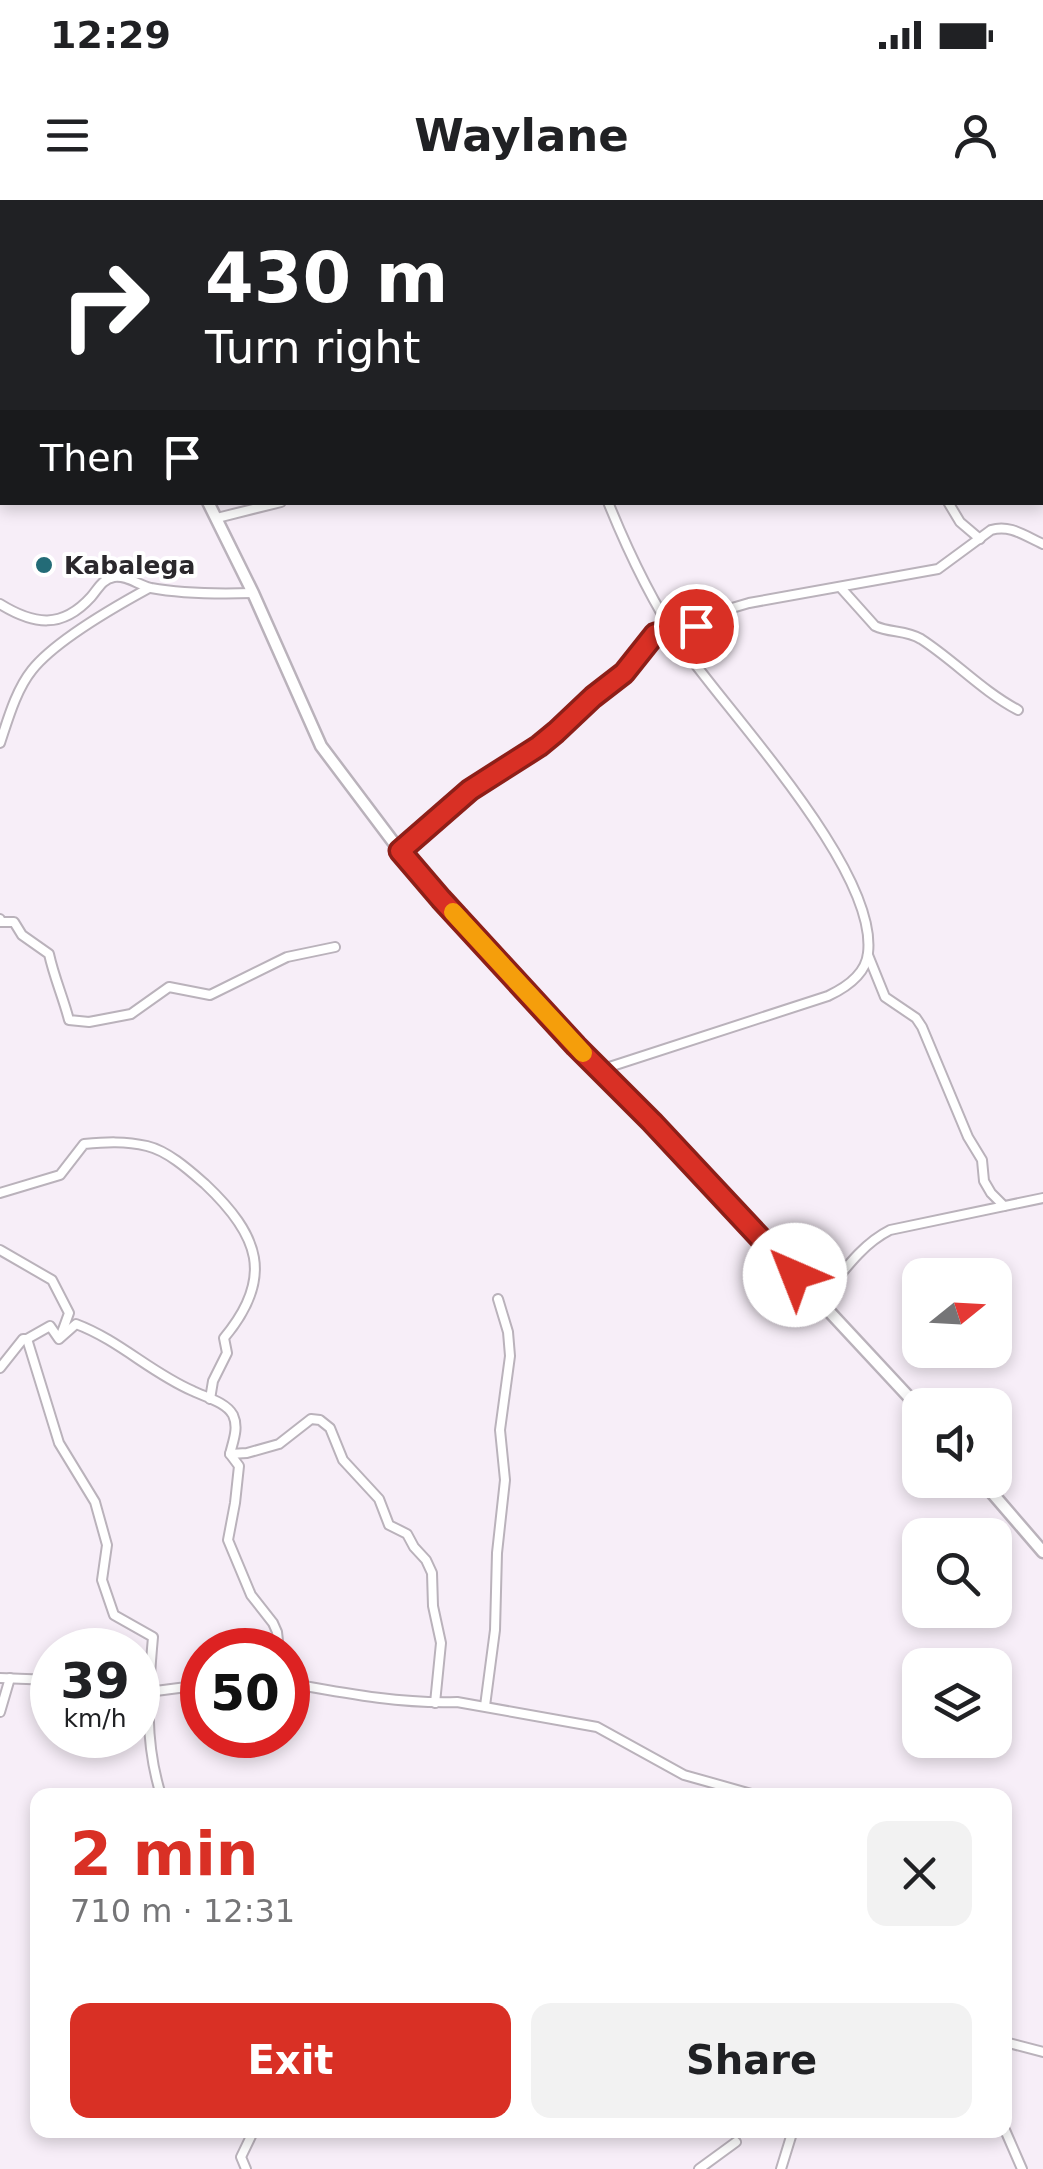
<!DOCTYPE html>
<html lang="en">
<head>
<meta charset="utf-8">
<style>
  :root { --surface:#fff; --page:#f2f2f2; --text:#202124; --muted:#757577; --accent:#d93025 }
  body { margin:0; font-family:"DejaVu Sans",sans-serif; background:var(--page); color:var(--text); height:100vh; display:flex; flex-direction:column; font-size:38px; white-space:nowrap }
  * { box-sizing:border-box; margin:0 }
  p { font-size:32px; color:var(--muted) }
  .icon { flex:none; width:55px; height:55px; fill:none; stroke:currentColor; stroke-width:2; stroke-linecap:round; stroke-linejoin:round }
  .map { position:relative; flex:1; overflow:hidden }
  .panel { position:absolute; left:30px; top:1588px; width:982px; height:350px; display:flex; flex-direction:column; background:var(--surface); border-radius:20px; box-shadow:0 5px 15px #0003 }
  .panel>* { flex:none }
  .guide { position:absolute; left:0px; top:0px; width:1045px; height:305px; box-shadow:0 5px 15px #0003; background:#202124; color:#fff; overflow:hidden }
  .needle { width:65px; rotate:72deg }
  .fabs { position:absolute; left:902px; top:1058px; display:grid; gap:20px }
  .fabs a { display:grid; place-items:center; width:110px; height:110px; border-radius:20px; background:var(--surface); box-shadow:0 5px 15px #0003; font-size:50px }
  .speed { position:absolute; left:30px; top:1428px; display:flex; gap:20px; font-size:50px; font-weight:700; text-align:center }
  .speed>* { display:grid; place-content:center; width:130px; height:130px; border-radius:50%; background:var(--surface); box-shadow:0 5px 15px #0003; line-height:1 }
  .speed small { font-size:25px; font-weight:400 }
  .speed .limit { border:15px solid #d22; background:#fff; color:#111 }
  .pin { position:absolute; display:grid; place-items:center; width:85px; height:85px; color:#fff; margin:-42px; border:5px solid #fff; border-radius:50%; box-shadow:0 2px 10px #0007 }
  .me { position:absolute; width:110px; margin:-55px; rotate:316deg; stroke-linejoin:round; filter:drop-shadow(0 0 8px #0008) }
  .turn { display:flex; align-items:center; gap:35px; height:210px; padding:0 40px; font-size:45px }
  .turn .icon { width:130px; height:130px; stroke-width:2.5 }
  .turn b { display:block; font-size:70px; line-height:85px }
  .then { display:flex; align-items:center; height:95px; padding:0 40px; background:#0003; gap:20px; font-size:38px }
  .round { display:grid; place-items:center; flex:none; width:105px; height:105px; border-radius:20px; background:var(--page) }
  .summary { display:flex; align-items:center; justify-content:space-between; height:170px; padding:0 40px }
  h1 { font-size:60px; font-weight:600; line-height:75px; color:var(--accent) }
  .primary-button { display:flex; gap:20px; margin-top:auto; padding:20px 40px }
  .primary-button a { flex:1; height:115px; border-radius:20px; background:var(--accent); color:#fff; font-size:40px; font-weight:600; line-height:115px; text-align:center }
  .primary-button a+a { background:var(--page); color:var(--text) }
  .status { display:flex; justify-content:space-between; align-items:center; height:70px; padding:0 50px; background:var(--surface); direction:ltr }
  .status svg { height:28px; fill:currentColor }
  header { display:flex; justify-content:space-between; align-items:center; height:130px; padding:0 40px; background:var(--surface); font-size:45px; font-weight:600 }
  .map>svg:first-child { display:block }
</style>
</head>
<body>
<div class="status"><b>12:29</b><svg viewBox="0 0 49 12"><path d="M0 12V9h3v3zM5 12V6h3v6zM10 12V3h3v9zM15 12V0h3v12zM26 1h20v11H26zM47 4h2v5h-2z"/></svg></div>
<header><svg class="icon" aria-label="menu" viewBox="0 0 24 24"><path d="M4 6h16M4 12h16M4 18h16"/></svg>Waylane<svg class="icon" aria-label="person" viewBox="0 0 24 24"><circle cx="12" cy="8" r="4"/><path d="M4 21q1-7 8-7t8 7"/></svg></header>
<div class="map">
<svg width="1043" height="1969" viewBox="0 0 1043 1969">
  <rect width="100%" height="100%" fill="#f7eef8"/>
  <g fill="none" stroke-linecap="round" stroke-linejoin="round">
    <g stroke="#bab2bb" stroke-width="12">
      <g id="street">
        <path d="M522,0L523,2"/>
        <path d="M788,0L789,2"/>
        <path d="M1029,0L1030,2"/>
        <path d="M271,2V0"/>
        <path d="M549,2L562,0"/>
        <path d="M1042,49L1043,51"/>
        <path d="M1042,154L1043,153"/>
        <path d="M948,302L960,322L980,339"/>
        <path d="M217,318L281,302"/>
        <path d="M841,388L875,426C890,433 906,430 921,439C955,461 982,491 1018,510"/>
        <path d="M0,404C34,425 62,429 91,397C98,389 102,379 114,377C127,375 138,385 151,388C183,394 220,394 253,393"/>
        <path d="M0,543C8,519 16,490 32,470C55,441 116,406 149,388"/>
        <path d="M400,651L470,590L528,554L556,532L593,497L624,473L655,434L696,427L732,408L749,403L938,369L991,330C1010,324 1025,336 1043,344"/>
        <path d="M0,719L1,722H14L22,735L49,754C54,777 63,797 69,820L89,822L131,814L169,787L210,795L287,757L335,747"/>
        <path d="M868,755L885,797L916,818L922,827L968,937L982,960L984,981L991,993L1004,1006"/>
        <path d="M600,870L828,796C845,788 866,774 868,753C878,670 729,514 681,445C653,403 627,349 608,302"/>
        <path d="M0,993L60,975L84,944C106,942 125,941 147,946C168,951 189,970 205,984C259,1035 275,1077 224,1138L227,1153L213,1181L210,1199"/>
        <path d="M0,1050L52,1080L69,1113L61,1135"/>
        <path d="M820,1100C841,1075 860,1045 890,1030L1043,998"/>
        <path d="M27,1139L59,1243L95,1302L107,1345L102,1380L114,1415L153,1437C148,1493 144,1541 161,1595"/>
        <path d="M0,1168L23,1139H27L50,1126L59,1139L76,1124C119,1140 151,1173 193,1191C205,1197 226,1202 233,1215C239,1228 233,1241 230,1254L239,1266L235,1303L228,1340L251,1395L273,1423L277,1432L279,1450"/>
        <path d="M230,1254L247,1253L279,1244L311,1219L320,1220L330,1228L343,1260L379,1299L389,1325L407,1334L414,1347L426,1360L432,1373L433,1406L441,1443L435,1503"/>
        <path d="M0,1478L52,1480"/>
        <path d="M288,1483C344,1493 400,1504 457,1502L597,1527L684,1575L755,1595"/>
        <path d="M138,1490L148,1492L202,1485"/>
        <path d="M485,1506L495,1430L497,1353L505,1280L500,1230L510,1156L508,1132L498,1099"/>
        <path d="M0,1512L10,1478"/>
        <path d="M1005,1842L1043,1852"/>
        <path d="M1005,1930L1022,1969"/>
        <path d="M246,1969L241,1957L254,1930"/>
        <path d="M699,1969L736,1942"/>
        <path d="M781,1969L793,1930"/>
      </g>
    </g>
    <g stroke="#bab2bb" stroke-width="15">
      <g id="secondary">
        <path d="M0,65L2,67"/>
        <path d="M0,81L2,82"/>
        <path d="M208,302L253,393L321,546L400,651L576,846L653,922L920,1209"/>
        <path d="M981,1280L1043,1352"/>
      </g>
    </g>
    <use href="#street" stroke="#fff" stroke-width="8"/>
    <use href="#secondary" stroke="#fff" stroke-width="10"/>
  </g>
  <g fill="none" stroke-linecap="round" stroke-linejoin="round">
    <g stroke="#8d1f18" stroke-width="25">
      <path id="route" d="M696,426L655,434L624,473L593,497L556,532L539,546L470,590L400,651L441,699L576,846L652,922L795,1075"/>
    </g>
    <use href="#route" stroke="#d93025" stroke-width="18"/>
    <path stroke="#f59e0b" stroke-width="18" d="M453,712L583,853"/>
  </g>
  <circle fill="#236b77" stroke="#fff" stroke-width="4" cx="44" cy="365" r="10"/>
  <g text-anchor="middle" stroke-width="8" stroke-linejoin="round" paint-order="stroke">
    <g font-size="25" font-weight="bold" fill="#2b282c" stroke="#fff" text-anchor="start">
      <text x="64" y="374">Kabalega</text>
    </g>
  </g>
</svg>
<div class="fabs">
<a><svg class="needle" viewBox="-14 -14 28 28"><path d="M0-13l5 13h-10z" fill="#e53935"/><path d="M0 13l5-13h-10z" fill="#757577"/></svg></a>
<a><svg class="icon" aria-label="sound" viewBox="0 0 24 24"><path d="M4 9h4l5-4v14l-5-4H4zM17 9q2 3 0 6"/></svg></a>
<a><svg class="icon" aria-label="search" viewBox="0 0 24 24"><circle cx="10" cy="10" r="6"/><path d="M15 15l6 6"/></svg></a>
<a><svg class="icon" aria-label="layers" viewBox="0 0 24 24"><path d="M12 4l9 5-9 5-9-5zM3 14l9 5 9-5"/></svg></a>
</div>
<div class="speed"><div>39<small>km/h</small></div><div class="limit">50</div></div>
<div class="pin" style="left:696px;top:426px;background:#d93025"><svg class="icon" aria-label="arrive" viewBox="0 0 24 24"><path d="M6 21V4h12l-3 4 3 4H6"/></svg></div>
<svg class="me" style="left:795px;top:1075px" viewBox="-20 -20 40 40"><circle r="19" fill="#fff"/><path d="M0-13L10 11 0 6-10 11z" fill="#d93025"/></svg>
<div class="guide">
<div class="turn"><svg class="icon" aria-label="right" viewBox="0 0 24 24"><path d="M7 20v-9h11M14 6l5 5-5 5"/></svg><div><b>430 m</b>Turn right</div></div>
<div class="then">Then<svg class="icon" aria-label="arrive" viewBox="0 0 24 24"><path d="M6 21V4h12l-3 4 3 4H6"/></svg></div>
</div>
<section class="panel">
<div class="summary"><div><h1>2 min</h1><p>710 m · 12:31</p></div><a class="round"><svg class="icon" aria-label="close" viewBox="0 0 24 24"><path d="M6 6l12 12M18 6L6 18"/></svg></a></div>
<div class="primary-button"><a>Exit</a><a>Share</a></div>
</section>
</div>
</body>
</html>
